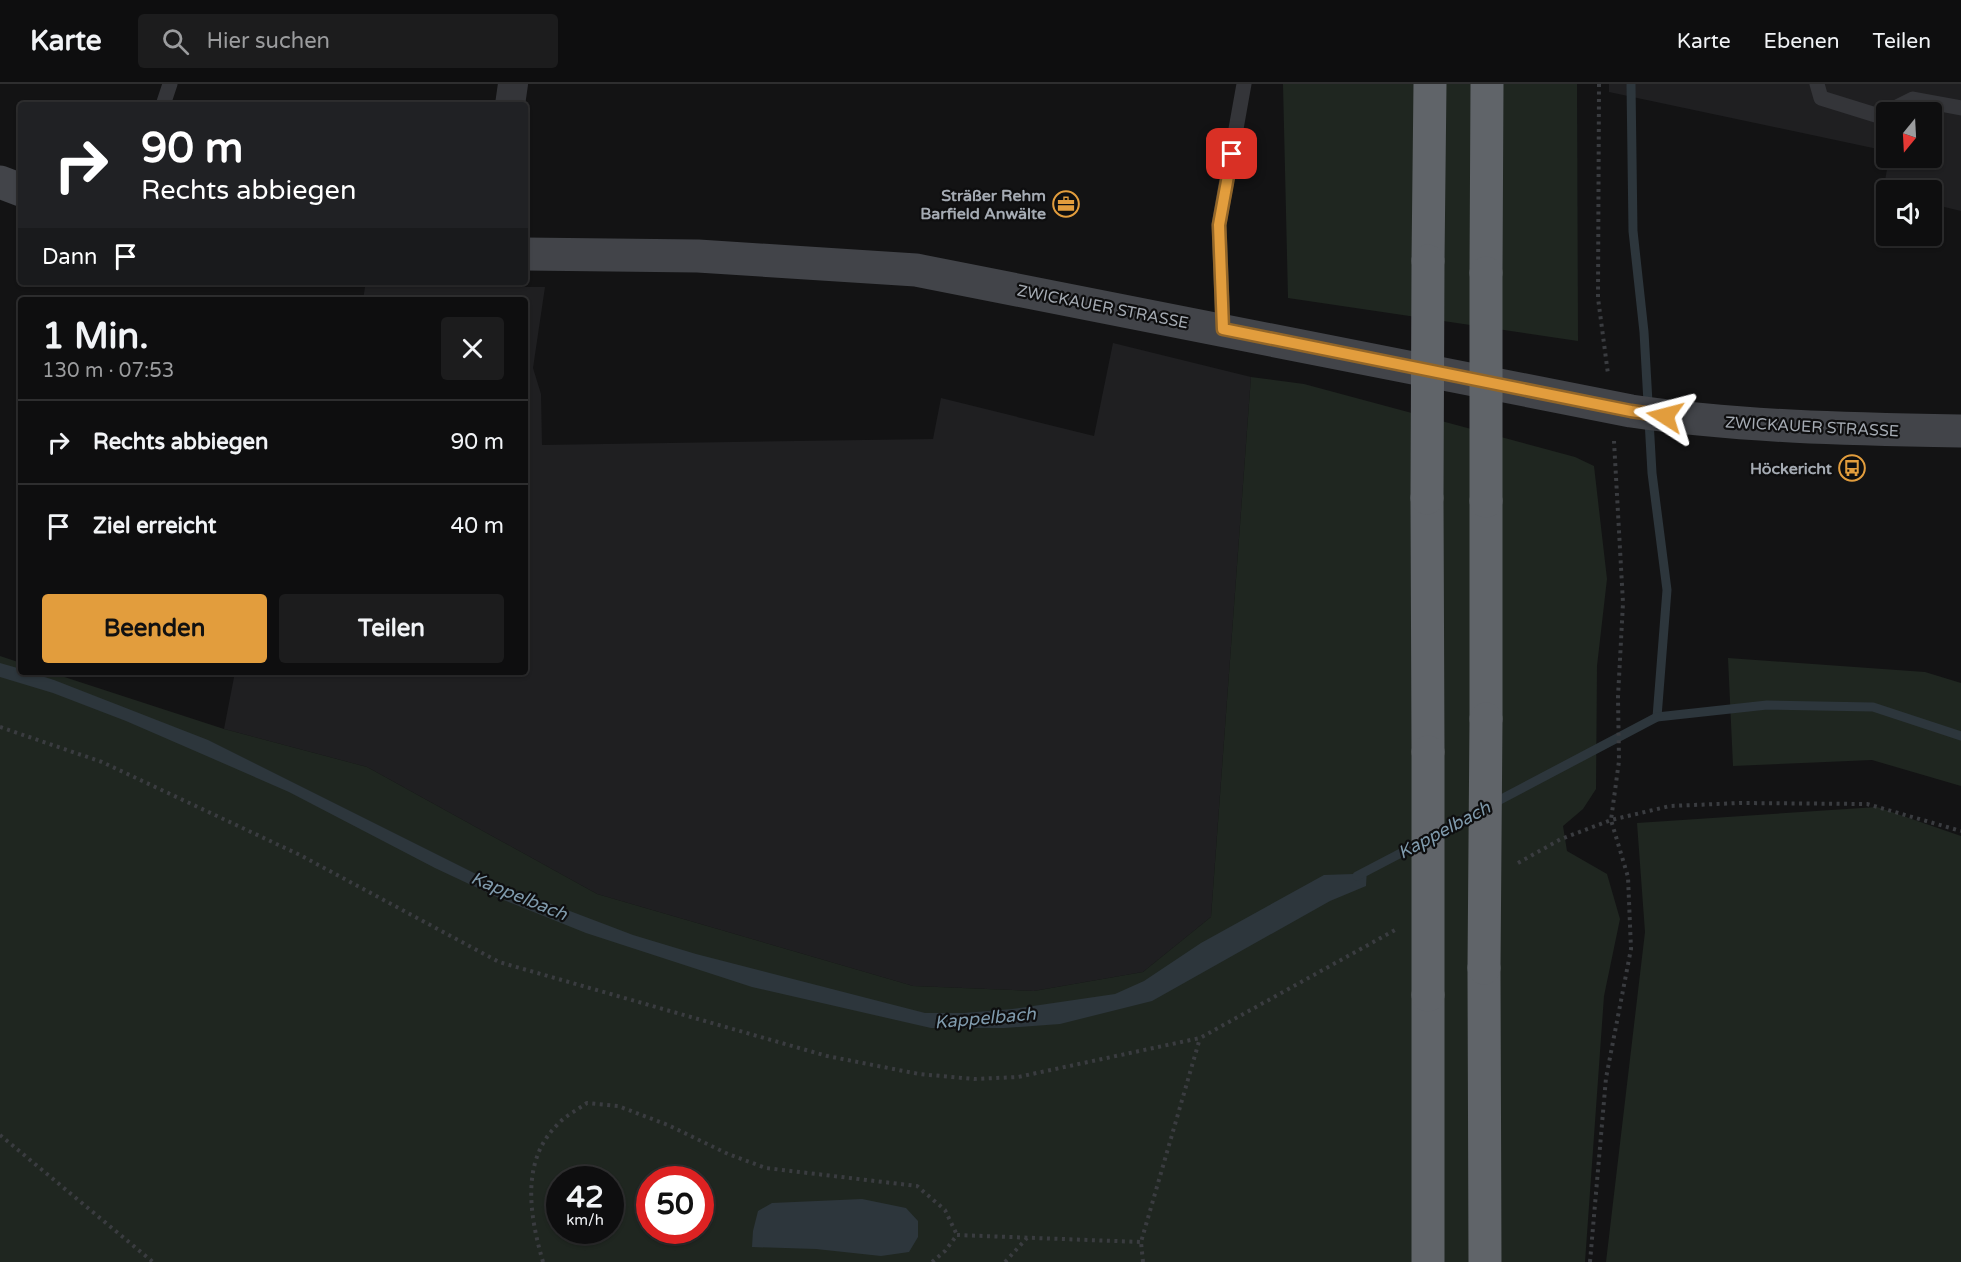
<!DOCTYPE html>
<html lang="de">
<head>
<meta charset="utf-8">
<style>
  :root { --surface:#0e0e0f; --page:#1c1c1d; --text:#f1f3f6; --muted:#9b9c9e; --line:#2e2e2f; --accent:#e29d3d }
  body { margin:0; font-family:"Varela Round",sans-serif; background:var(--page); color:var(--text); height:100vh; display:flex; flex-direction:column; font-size:22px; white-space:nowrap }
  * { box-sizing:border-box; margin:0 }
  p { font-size:20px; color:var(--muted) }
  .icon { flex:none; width:33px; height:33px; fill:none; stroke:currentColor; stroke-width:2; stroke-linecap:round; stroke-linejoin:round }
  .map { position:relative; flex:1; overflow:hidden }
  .side { position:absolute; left:18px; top:213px; width:510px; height:378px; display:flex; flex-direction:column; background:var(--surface); border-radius:6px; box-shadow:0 2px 4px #0004,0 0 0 2px var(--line) }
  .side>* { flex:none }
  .banner { position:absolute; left:18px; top:18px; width:510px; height:183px; border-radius:6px; box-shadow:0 2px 4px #0004,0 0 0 2px var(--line); background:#202124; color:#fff; overflow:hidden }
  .needle { width:39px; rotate:198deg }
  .buttons { position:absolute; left:1876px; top:18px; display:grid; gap:12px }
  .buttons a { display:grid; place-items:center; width:66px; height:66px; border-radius:6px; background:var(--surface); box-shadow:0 2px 4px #0004,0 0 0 2px var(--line); font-size:30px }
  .speed { position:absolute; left:546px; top:1082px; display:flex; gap:12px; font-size:30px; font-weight:700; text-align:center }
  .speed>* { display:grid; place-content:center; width:78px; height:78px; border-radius:50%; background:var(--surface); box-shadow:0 2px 4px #0004,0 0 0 2px var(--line); line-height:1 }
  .speed small { font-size:15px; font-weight:400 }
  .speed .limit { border:9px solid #d22; background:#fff; color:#111 }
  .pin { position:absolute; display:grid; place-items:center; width:51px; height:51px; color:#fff; margin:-26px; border-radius:12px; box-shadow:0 3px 9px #0006 }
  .me { position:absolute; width:66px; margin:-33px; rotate:279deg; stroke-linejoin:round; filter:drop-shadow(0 0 4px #0008) }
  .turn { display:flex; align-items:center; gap:21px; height:126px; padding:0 24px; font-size:27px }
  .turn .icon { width:78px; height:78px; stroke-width:2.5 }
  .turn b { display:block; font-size:42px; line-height:51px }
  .then { display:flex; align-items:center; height:57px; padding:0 24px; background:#0003; gap:12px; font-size:22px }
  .round { display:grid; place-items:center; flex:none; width:63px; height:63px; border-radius:6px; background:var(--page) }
  .headline { display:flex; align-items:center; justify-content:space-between; height:102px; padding:0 24px }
  h1 { font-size:36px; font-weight:700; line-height:45px }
  .primary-button { display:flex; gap:12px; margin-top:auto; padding:12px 24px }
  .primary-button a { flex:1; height:69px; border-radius:6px; background:var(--accent); color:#111; font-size:24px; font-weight:700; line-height:69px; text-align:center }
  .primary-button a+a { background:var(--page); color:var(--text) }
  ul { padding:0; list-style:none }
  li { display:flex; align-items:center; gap:18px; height:84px; padding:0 24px; border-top:2px solid var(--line) }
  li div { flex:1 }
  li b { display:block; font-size:22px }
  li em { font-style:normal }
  header { display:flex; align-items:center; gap:36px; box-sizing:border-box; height:84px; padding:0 30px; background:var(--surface); border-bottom:2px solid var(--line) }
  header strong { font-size:28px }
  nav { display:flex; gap:33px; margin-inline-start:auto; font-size:21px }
  .search { width:420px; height:54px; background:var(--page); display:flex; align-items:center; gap:15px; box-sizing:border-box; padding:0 21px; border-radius:6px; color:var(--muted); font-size:22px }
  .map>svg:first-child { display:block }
</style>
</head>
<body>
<header>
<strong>Karte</strong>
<div class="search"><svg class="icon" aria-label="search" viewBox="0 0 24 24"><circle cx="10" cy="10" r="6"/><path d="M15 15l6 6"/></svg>Hier suchen</div>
<nav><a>Karte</a><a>Ebenen</a><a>Teilen</a></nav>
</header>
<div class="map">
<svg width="1961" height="1178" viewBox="0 0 1961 1178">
  <rect width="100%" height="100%" fill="#131314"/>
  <g fill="#1f1f21">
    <path d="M1609,0H1961V127L1932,120V106H1887V109L1883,108L1889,74H1932V28H1887V67L1609,8Z"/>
    <path d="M365,203H545L533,284L541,310L542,361L933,355L941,314L1094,352L1113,259L1251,293L1211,833L1143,888L1034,907L913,902L597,810L367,683L224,645L235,588H525V216H363Z"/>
  </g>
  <g fill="#1f2620" fill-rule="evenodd">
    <path d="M1283,0H1577L1578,257L1288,214Z"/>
    <path d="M1251,293L1304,300L1575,373L1594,382L1607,495L1597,582L1596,705L1583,725L1563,742L1567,767L1607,790L1620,835L1604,912L1585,1178H0V572L21,579V588H49L224,645L367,683L597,810L913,902L1034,907L1143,888L1211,833ZM560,1095H610V1146H560ZM650,1095H700V1146H650Z"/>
    <path d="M1728,574L1925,588L1961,599V702L1872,676L1733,682Z"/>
    <path d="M1877,723L1961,752V1178H1606L1645,848L1637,739Z"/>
  </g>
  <g fill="#2d363c">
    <path d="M0,579L21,585V588H29L54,596L208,656L488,796L633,851L696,870L925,929H964L1012,925L1115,910L1144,897L1201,859L1324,791L1353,790L1367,784L1366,802L1330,817L1152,917L1060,940L1004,944H931L752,903L586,849L501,815L435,784L289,708L209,673L126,637L53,609L0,593Z"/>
    <path d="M862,1115L906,1124L918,1137V1153L909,1168L881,1172L816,1165L752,1163L753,1147L758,1127L772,1119Z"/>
  </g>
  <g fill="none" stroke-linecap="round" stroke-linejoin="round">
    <g stroke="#2d363c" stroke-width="9">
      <path d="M1631,0L1633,147L1644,248L1652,389L1667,506L1657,633"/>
      <path d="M1492,720L1657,633L1767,621L1873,623L1961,652"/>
      <path d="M1434,751L1478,728"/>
      <path d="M1357,792L1422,758"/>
    </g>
    <g stroke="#3a3c40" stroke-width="4" stroke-dasharray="3 4.5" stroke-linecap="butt">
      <path d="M1599,0L1598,214L1608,290"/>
      <path d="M0,643L102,678L300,771L499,878L827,972L919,990L974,995L1018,993L1200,954L1395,846"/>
      <path d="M1518,779L1561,755L1611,736L1670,722L1740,719L1867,720L1961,747"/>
      <path d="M0,1051L153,1178"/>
      <path d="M957,1151L1141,1158"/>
      <path d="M543,1178C530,1133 520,1078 557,1041C565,1032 577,1026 587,1019L618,1022L668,1041L728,1070L766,1084L917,1102L945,1126L957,1151"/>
      <path d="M932,1178L945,1167L957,1151"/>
      <path d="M1005,1178L1027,1154"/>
      <path d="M1143,1178L1141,1158L1200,954"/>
      <path d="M1590,1178L1606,994L1631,865L1628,793L1611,736L1619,677L1618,613L1623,519L1614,357"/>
    </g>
    <g stroke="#343539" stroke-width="15">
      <path d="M1817,0L1821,14L1879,32L1913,15L1961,24"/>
      <path d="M163,21L170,0"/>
      <path d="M1223,245L1219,140L1244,0"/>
    </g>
    <path stroke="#343539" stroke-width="30" d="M510,21L513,0"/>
    <g stroke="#424449" stroke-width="33">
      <path d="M0,98L21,106"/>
      <path d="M525,170L698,172L916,186L1631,327C1740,343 1851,345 1961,347"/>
    </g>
    <g stroke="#606469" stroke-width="33">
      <path d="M1428,177L1430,0"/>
      <path d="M1486,189L1487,0"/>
      <path d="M1427,414L1428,668"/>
      <path d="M1486,417V635"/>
      <path d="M1484,884L1485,1178"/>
      <path d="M1428,1178V911"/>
    </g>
    <g stroke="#606469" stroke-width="33">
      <path d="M1427,414L1428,177"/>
      <path d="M1486,417V189"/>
      <path d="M1428,668V911"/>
      <path d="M1484,884L1486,635"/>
    </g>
  </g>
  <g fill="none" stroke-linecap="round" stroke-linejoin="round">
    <g stroke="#936628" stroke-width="15">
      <path id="route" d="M1232,70L1219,141L1223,245L1631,327L1665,332"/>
    </g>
    <use href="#route" stroke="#e29d3d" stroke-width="10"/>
  </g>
  <defs>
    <g id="office-ring" transform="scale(1.35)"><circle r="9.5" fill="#0e0e0f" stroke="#e29d3d" stroke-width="1.5"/><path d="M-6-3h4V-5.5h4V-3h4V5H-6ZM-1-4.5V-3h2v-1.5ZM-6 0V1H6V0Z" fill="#e29d3d"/></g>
    <g id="bus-ring" transform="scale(1.35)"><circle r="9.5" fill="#0e0e0f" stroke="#e29d3d" stroke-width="1.5"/><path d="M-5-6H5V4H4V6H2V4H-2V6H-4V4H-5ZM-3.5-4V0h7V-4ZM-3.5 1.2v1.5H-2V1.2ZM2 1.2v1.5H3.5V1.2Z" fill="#e29d3d"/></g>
  </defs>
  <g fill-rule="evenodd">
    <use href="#office-ring" x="1066" y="120"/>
    <use href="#bus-ring" x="1852" y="384"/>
  </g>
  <g text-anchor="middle" stroke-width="4.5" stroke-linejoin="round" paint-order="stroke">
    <g font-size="16" font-weight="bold" fill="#a5abb3" stroke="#0e0e0f" text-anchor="end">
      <text x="1046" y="117">Sträßer Rehm<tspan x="1046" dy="18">Barfield Anwälte</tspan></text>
      <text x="1832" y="390">Höckericht</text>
    </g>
    <g font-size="16" fill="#a5abb3" stroke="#0e0e0f">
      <text transform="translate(1103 222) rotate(11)" y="6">ZWICKAUER STRASSE</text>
      <text transform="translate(1812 342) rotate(3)" y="6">ZWICKAUER STRASSE</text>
    </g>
    <g font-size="18" font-style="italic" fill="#7f9aac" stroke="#0e0e0f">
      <text transform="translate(1444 746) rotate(-28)" y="6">Kappelbach</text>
      <text transform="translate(519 812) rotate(22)" y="6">Kappelbach</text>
      <text transform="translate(985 934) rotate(-5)" y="6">Kappelbach</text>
    </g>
  </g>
</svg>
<div class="buttons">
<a><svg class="needle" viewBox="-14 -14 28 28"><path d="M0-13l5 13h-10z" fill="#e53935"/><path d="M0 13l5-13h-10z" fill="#9b9c9e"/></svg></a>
<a><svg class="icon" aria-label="sound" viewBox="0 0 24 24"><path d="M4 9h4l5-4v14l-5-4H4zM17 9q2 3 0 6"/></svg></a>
</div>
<div class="speed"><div>42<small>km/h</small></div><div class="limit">50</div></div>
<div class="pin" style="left:1232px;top:70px;background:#d93025"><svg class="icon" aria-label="arrive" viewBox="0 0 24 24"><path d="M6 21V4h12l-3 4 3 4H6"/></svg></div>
<svg class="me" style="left:1665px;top:332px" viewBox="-20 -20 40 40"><path d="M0-17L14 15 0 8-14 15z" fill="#e29d3d" stroke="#fff" stroke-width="4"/></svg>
<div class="banner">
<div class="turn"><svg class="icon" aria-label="right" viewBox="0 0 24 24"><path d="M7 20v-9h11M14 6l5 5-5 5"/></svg><div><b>90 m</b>Rechts abbiegen</div></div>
<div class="then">Dann<svg class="icon" aria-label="arrive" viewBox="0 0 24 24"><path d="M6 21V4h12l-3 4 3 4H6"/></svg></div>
</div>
<section class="side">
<div class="headline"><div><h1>1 Min.</h1><p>130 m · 07:53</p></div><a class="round"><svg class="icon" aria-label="close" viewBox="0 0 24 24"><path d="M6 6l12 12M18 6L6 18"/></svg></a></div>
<ul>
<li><svg class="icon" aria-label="right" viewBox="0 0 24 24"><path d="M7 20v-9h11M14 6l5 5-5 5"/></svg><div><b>Rechts abbiegen</b></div><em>90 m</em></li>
<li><svg class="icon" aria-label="arrive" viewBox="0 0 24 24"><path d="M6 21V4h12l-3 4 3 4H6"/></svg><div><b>Ziel erreicht</b></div><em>40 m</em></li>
</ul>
<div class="primary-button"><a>Beenden</a><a>Teilen</a></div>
</section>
</div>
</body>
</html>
